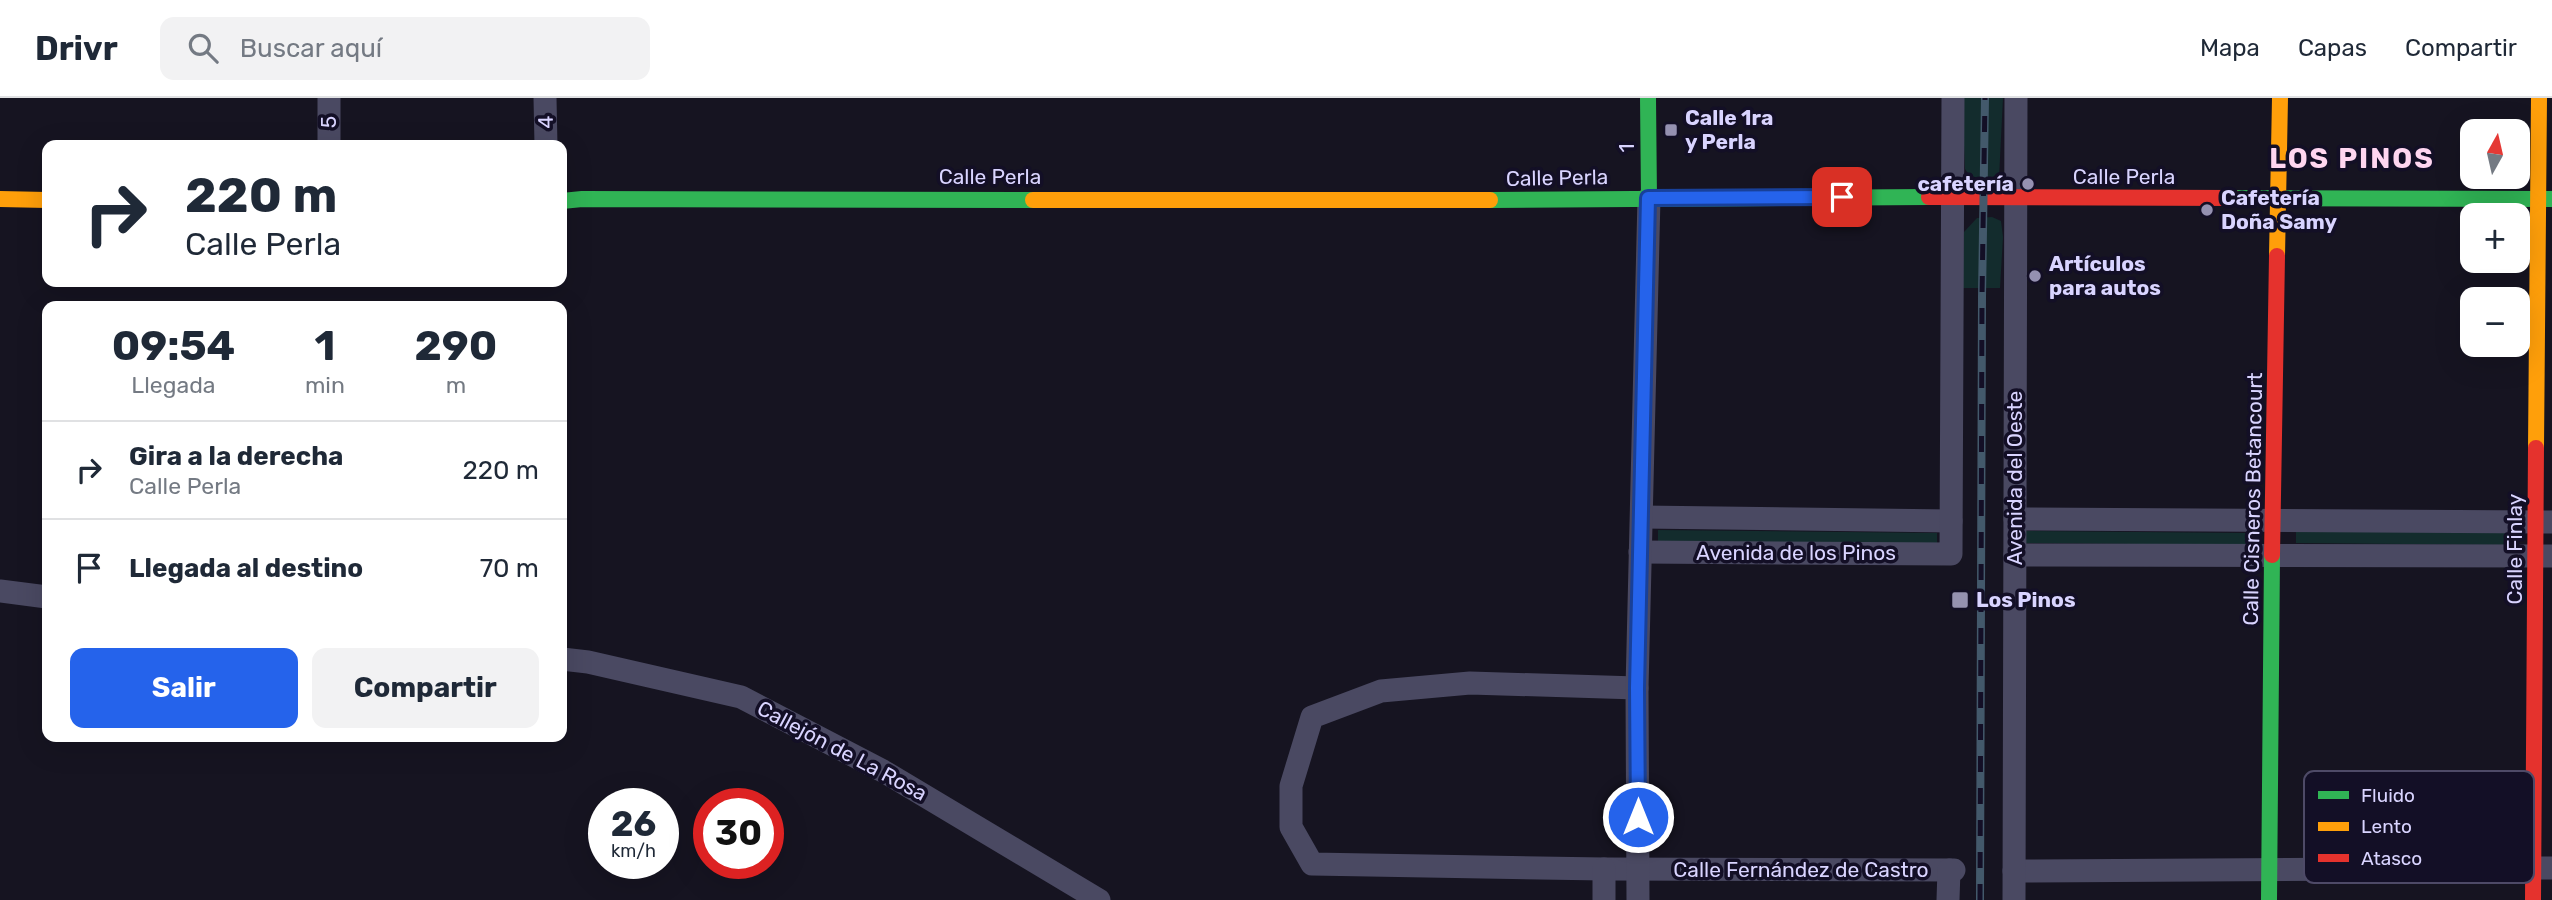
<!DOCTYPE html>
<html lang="es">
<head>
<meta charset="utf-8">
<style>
  :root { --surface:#fff; --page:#f2f2f3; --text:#1f2937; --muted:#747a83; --line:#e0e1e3; --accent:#2563eb }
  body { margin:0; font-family:Rubik,sans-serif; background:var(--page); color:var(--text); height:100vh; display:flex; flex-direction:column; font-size:26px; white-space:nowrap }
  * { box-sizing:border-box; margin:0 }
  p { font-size:23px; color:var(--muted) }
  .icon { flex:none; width:38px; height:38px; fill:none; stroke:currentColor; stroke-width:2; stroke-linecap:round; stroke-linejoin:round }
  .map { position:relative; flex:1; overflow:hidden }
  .side { position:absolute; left:42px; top:203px; width:525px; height:441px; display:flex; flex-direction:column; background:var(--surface); border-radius:14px; box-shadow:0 7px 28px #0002 }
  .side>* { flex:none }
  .top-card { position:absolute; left:42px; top:42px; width:525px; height:147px; border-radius:14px; box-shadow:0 7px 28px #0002; background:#fff; color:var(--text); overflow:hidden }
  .needle { width:46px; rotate:8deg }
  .buttons { position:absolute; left:2460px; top:21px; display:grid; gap:14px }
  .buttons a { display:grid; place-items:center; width:70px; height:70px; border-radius:14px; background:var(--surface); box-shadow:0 7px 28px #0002; font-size:35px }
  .speed { position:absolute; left:588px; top:690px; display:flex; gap:14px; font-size:35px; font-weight:700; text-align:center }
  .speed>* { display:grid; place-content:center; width:91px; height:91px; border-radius:50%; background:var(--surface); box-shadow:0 7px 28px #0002; line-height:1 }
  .speed small { font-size:18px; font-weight:400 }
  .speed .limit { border:10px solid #d22; background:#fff; color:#111 }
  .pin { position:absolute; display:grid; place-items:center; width:60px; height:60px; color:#fff; margin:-30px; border-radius:14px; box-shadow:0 4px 10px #0006 }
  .me { position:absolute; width:77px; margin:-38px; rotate:0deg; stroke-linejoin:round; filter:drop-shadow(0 0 5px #0008) }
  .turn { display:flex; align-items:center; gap:24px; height:147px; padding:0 28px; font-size:32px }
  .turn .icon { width:91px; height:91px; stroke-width:2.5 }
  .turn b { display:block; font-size:49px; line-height:60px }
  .eta { display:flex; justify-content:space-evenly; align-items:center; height:119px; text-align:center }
  .eta b { font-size:42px; font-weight:700; line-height:49px }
  .primary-button { display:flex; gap:14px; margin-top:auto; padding:14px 28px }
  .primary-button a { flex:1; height:80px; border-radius:14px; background:var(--accent); color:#fff; font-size:28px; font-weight:700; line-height:80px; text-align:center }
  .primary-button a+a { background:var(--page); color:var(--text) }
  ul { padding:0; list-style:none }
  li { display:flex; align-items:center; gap:21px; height:98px; padding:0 28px; border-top:2px solid var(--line) }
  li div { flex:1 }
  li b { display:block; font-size:26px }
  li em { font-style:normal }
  header { display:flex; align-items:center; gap:42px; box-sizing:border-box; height:98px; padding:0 35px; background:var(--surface); border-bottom:2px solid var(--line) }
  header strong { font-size:33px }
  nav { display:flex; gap:38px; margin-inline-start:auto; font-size:24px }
  .search { width:490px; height:63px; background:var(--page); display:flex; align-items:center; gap:18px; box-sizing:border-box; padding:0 24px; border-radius:14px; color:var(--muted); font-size:26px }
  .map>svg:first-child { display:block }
</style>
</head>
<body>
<header>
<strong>Drivr</strong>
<div class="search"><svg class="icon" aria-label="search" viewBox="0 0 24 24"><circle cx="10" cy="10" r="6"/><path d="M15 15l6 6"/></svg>Buscar aquí</div>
<nav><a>Mapa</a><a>Capas</a><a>Compartir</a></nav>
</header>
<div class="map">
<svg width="2552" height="802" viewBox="0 0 2552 802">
  <rect width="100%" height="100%" fill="#161421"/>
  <g fill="#132c2d">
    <path d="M1962,0H2003L1999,80L1990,82L1970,78L1965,71Z"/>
    <path d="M1992,119L2001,123L2003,139L2000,190H1962L1964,134L1977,120Z"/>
    <path d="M1658,432L1937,435V448L1658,445Z"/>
    <path d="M2296,432L2508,434V447L2296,445Z"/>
    <path d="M2024,433L2247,435V447L2024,445Z"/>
  </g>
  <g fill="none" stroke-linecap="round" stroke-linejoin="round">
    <g stroke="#4a4962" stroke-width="23">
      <path d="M545,0L546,47"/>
      <path d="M329,47V0"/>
      <path d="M1642,419L1951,423"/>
      <path d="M2015,421L2552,424"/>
      <path d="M1640,454L1951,456L1953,0"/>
      <path d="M2015,457L2552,458"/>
      <path d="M0,493L47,499"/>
      <path d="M562,561L588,564L741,599L883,673L1099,802"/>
      <path d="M1637,590L1470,585L1381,593L1312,619L1291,688V729L1312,766L1604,771L1954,772"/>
      <path d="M1604,771V802"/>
      <path d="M2014,773L2552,770"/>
      <path d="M1638,802L1637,590L1649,100"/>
      <path d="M1948,802L1949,772"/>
      <path d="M2014,802L2016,0"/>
    </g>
    <g stroke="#30b455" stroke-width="16">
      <path d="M1648,0L1649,100"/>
      <path d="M2234,100L2552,101"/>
      <path d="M1490,102L1929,99"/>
      <path d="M562,103L582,101L1033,102"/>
      <path d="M2269,802L2272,457"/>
    </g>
    <g stroke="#ff9f0a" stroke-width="16">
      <path d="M0,101L47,102"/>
      <path d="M1033,102H1490"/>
      <path d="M2277,158L2280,0"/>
      <path d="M2536,350L2539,0"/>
    </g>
    <g stroke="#e5322d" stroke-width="16">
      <path d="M1929,99L2234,100"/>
      <path d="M2272,457L2277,158"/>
      <path d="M2533,802L2536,350"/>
    </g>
    <g stroke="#43596b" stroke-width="8">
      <path id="rail" d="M1980,802L1982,199L1985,0"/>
    </g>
    <use href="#rail" stroke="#130f26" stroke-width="5" stroke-dasharray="16" stroke-linecap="butt"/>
  </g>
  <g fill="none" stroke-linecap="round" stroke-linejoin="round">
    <g stroke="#184099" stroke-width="18">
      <path id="route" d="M1638,719L1637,590L1648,100L1842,99"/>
    </g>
    <use href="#route" stroke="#2563eb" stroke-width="12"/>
  </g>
  <g fill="#9591b1" stroke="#130f26" stroke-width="2.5">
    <rect x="1664" y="25" width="14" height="14" rx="3.5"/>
    <circle cx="2028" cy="86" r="7"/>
    <circle cx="2207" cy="112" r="7"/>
    <circle cx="2035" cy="178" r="7"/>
    <rect x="1951" y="493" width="18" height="18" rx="3.5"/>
  </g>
  <g text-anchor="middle" stroke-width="7" stroke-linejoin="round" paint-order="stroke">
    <g font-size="21" font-weight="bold" fill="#d9d4ff" stroke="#130f26" text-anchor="start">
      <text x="1685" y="27">Calle 1ra<tspan x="1685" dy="24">y Perla</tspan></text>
      <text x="2014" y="93" text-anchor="end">cafetería</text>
      <text x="2221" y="107">Cafetería<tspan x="2221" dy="24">Doña Samy</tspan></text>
      <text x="2049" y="173">Artículos<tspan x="2049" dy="24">para autos</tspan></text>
      <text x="1976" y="509">Los Pinos</text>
    </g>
    <g font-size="21" fill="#d9d4ff" stroke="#130f26">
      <text transform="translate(329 24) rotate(-90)" y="7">5</text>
      <text transform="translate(546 24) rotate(-91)" y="7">4</text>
      <text transform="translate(1627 50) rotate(-90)" y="7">1</text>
      <text x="990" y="86">Calle Perla</text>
      <text x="2124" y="86">Calle Perla</text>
      <text transform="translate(1557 80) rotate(-1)" y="7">Calle Perla</text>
      <text transform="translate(2015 380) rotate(-90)" y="7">Avenida del Oeste</text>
      <text transform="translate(2253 401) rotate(-89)" y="7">Calle Cisneros Betancourt</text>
      <text transform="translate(2515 451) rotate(-90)" y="7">Calle Finlay</text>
      <text x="1796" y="462">Avenida de los Pinos</text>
      <text transform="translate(842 653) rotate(28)" y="7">Callejón de La Rosa</text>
      <text x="1801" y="779">Calle Fernández de Castro</text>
    </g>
    <g font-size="28" font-weight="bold" letter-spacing="2" fill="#ffd6f0" stroke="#130f26">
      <text x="2352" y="70">LOS PINOS</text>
    </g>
  </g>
  <rect x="2304" y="673" width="230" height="112" rx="10" fill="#130f26" stroke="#4e4a67" stroke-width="2"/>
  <rect x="2318" y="693" width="31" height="8" fill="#30b455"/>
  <rect x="2318" y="724" width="31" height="9" fill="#ff9f0a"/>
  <rect x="2318" y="756" width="31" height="8" fill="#e5322d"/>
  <g font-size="19" fill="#d9d4ff">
    <text x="2361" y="704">Fluido</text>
    <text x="2361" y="735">Lento</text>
    <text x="2361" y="767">Atasco</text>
  </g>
</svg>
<div class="buttons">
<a><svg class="needle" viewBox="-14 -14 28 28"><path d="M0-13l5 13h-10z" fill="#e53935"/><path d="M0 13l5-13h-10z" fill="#747a83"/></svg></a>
<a>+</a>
<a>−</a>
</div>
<div class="speed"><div>26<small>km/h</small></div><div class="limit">30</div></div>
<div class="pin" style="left:1842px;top:99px;background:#d93025"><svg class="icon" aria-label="arrive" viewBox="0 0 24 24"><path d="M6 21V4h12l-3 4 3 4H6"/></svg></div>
<svg class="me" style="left:1638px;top:719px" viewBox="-20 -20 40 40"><circle r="17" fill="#2563eb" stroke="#fff" stroke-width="3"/><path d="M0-11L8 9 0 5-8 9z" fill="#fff"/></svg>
<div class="top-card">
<div class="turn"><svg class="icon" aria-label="right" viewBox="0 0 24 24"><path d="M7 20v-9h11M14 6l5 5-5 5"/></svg><div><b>220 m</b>Calle Perla</div></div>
</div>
<section class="side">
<div class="eta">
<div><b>09:54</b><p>Llegada</p></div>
<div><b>1</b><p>min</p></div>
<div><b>290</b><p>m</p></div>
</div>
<ul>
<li><svg class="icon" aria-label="right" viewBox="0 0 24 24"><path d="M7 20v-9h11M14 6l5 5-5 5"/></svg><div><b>Gira a la derecha</b><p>Calle Perla</p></div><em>220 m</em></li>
<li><svg class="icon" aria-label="arrive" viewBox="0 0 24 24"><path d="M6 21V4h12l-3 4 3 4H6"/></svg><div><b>Llegada al destino</b></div><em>70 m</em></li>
</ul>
<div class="primary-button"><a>Salir</a><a>Compartir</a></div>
</section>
</div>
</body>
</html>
